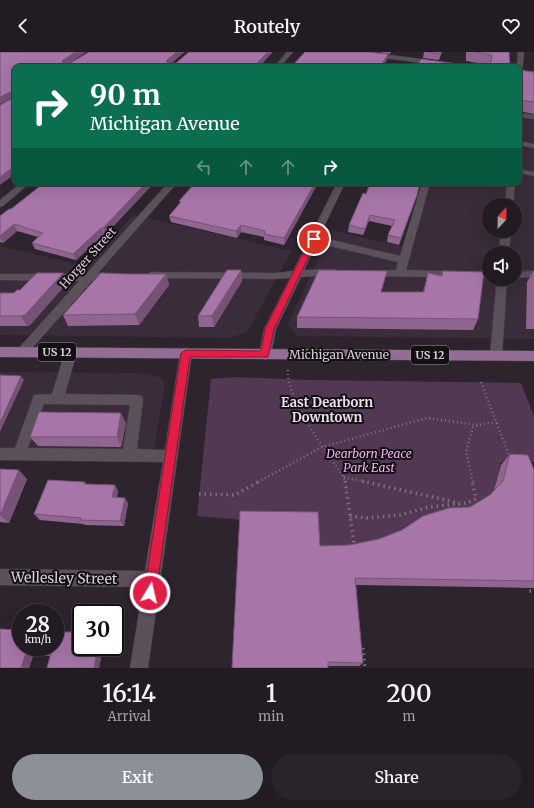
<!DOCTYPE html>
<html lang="en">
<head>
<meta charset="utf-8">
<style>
  :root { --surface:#221b22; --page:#2a242a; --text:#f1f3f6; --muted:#a2a1a5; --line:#3f3940; --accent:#8c9099 }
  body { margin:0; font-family:Merriweather,serif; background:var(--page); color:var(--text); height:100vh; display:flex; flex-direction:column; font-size:15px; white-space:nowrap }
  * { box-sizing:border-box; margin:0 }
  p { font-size:13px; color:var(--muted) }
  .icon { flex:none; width:22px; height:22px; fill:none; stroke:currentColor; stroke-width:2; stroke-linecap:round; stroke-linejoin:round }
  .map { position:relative; height:616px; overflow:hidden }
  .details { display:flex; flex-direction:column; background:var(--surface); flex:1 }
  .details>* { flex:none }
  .banner { position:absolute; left:12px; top:12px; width:510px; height:122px; border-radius:8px; box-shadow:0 4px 16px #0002,0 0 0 1px var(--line); background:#0b6e4f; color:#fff; overflow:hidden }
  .needle { width:26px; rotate:22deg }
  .controls { position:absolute; left:482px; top:146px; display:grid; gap:8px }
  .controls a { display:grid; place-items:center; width:40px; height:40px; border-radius:50%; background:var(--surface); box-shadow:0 4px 16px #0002,0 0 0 1px var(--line); font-size:20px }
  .speed { position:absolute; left:12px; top:552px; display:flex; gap:8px; font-size:20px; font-weight:700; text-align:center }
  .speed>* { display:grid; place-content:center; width:52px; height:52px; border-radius:50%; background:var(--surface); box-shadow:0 4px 16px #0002,0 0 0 1px var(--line); line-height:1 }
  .speed small { font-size:10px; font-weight:400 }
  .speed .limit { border:2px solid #111; border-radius:6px; background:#fff; color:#111 }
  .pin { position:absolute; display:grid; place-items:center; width:34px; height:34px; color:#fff; margin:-17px; border:2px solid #fff; border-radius:50%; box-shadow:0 1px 4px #0007 }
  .me { position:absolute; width:44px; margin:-22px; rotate:9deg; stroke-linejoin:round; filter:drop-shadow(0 0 3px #0008) }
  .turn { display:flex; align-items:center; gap:14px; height:84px; padding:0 12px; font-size:18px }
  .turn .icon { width:52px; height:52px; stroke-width:2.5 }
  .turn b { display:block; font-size:28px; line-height:34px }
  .lanes { display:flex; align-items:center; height:38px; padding:0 12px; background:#0003; justify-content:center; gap:20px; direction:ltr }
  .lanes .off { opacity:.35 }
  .eta { display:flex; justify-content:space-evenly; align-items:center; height:68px; text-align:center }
  .eta b { font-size:24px; font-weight:600; line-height:28px }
  .primary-button { display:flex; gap:8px; margin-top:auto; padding:8px 12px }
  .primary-button a { flex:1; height:46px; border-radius:24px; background:var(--accent); color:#fff; font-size:16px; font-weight:600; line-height:46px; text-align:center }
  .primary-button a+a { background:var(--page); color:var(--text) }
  header { display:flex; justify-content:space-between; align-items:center; height:52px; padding:0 12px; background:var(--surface); font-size:18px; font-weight:600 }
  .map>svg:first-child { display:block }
</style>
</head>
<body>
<header><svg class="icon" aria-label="back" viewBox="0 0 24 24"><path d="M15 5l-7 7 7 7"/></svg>Routely<svg class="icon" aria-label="heart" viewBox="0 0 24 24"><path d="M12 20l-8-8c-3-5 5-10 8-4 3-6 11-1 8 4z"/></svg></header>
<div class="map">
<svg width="534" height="616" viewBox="0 0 534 616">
  <rect width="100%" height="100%" fill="#2e242e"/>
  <g fill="#3a2c3a" fill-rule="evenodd">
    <path d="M519,25L534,27V287L297,284L288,272L332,178L403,195L422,131H519ZM489,153H515V179H489ZM489,201H515V227H489Z"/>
    <path d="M133,163L292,199L247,280L228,286L0,283V194L86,214Z"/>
    <path d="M0,320L141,321L162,326L165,333L152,410L0,409Z"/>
  </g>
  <path fill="#533854" d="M234,325L309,328L521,331L534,364V410H501L494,439L481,453L397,486L318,502L242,468L197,464L211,327Z"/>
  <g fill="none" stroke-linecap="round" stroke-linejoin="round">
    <g stroke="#483f48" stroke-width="1">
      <g id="minor">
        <path d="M287,0H293L280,15H274Z"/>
        <path d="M350,0H366L467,13L470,15H453L353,2Z"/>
        <path d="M518,0H524L522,22L519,24V15H517Z"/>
        <path d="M519,61L534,63V67L519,65Z"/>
        <path d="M519,89L534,92V96L519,93Z"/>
        <path d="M519,117L534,120V124L519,121Z"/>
        <path d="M21,131H30L3,154L0,155V148Z"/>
        <path d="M168,131H177L98,221H115L120,224L119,226L92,229L26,303L22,305L18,303L16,300L18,297L79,229L0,228V222H86Z"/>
        <path d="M337,131H345L319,185L400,204L422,131H430L406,218L489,220V226L371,224L367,223L366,221L367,219L396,218L398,210L317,191L304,218L334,217L339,220L334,223L301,225L276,277L271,303L269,306L265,308L261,306L259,303L264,277L290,226L276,227L151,226L146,223L151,220L276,221L293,219Z"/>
        <path d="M507,131H515L513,153H505Z"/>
        <path d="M501,179H511L509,201H499Z"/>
        <path d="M534,219V225L515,226V220Z"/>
        <path d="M497,227H507L502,304L500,307L496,309L492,307L490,304Z"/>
        <path d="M71,295L75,297L77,300L65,342L137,343L142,344L143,348L137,397L165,398L180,301L182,298L186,296L190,298L192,301L148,616H130L143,535L0,533V517L145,519L163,410L0,408V396H15L34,343L52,342L65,300L67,297ZM44,352L130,353L123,397L28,396Z"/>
      </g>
    </g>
    <g stroke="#483f48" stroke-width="1">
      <path id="major" d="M0,295L534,299V309L0,305Z"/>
    </g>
    <g stroke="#7c747c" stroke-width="2.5" stroke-dasharray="1 3" stroke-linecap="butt">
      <path d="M288,318C285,344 328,403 344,425L345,430"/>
      <path d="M481,330L510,406"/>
      <path d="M344,425L367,430"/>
      <path d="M258,430L322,395L427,366L478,373"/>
      <path d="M473,430L466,400L473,375L487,371H497"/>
    </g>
    <g stroke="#7c747c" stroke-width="3.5" stroke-dasharray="1.5 4" stroke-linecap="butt">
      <path d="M345,429L354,491"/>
      <path d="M362,429L459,451"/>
      <path d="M199,442L235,443L260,429"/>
      <path d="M350,464L368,466L400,463L429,455L467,451L476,447L472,429"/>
      <path d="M528,534L529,539H534"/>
      <path d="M363,596L365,616"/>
    </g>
    <use href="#minor" fill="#5b515b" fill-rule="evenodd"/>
    <use href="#major" fill="#946d95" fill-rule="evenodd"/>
  </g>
  <g fill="#906590">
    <path d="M378,0H391L390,2Z"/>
    <path d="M424,0H442L439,8L423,6Z"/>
    <path d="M466,0H509L510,15H488L489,13L466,9Z"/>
    <path d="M519,18L534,20V62L519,59Z"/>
    <path d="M154,131L105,183L104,182L76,208L35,197L32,191L38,185L17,179L3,191L0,190V164L11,157Z"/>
    <path d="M195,131H318L284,193L264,188V185L241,180L237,186L171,170L169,164L180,151L179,149Z"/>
    <path d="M366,142L415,149L399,193L387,190L388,183L392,174L369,169L363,183L348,180L349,173Z"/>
    <path d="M241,218L242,229L214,275H199L198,264Z"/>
    <path d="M534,218V277H526L527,230Z"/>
    <path d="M443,219L478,267L473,278L297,276V265L381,240H423L428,221L441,224Z"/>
    <path d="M63,221L67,231L30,273L27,274H0V241H14Z"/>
    <path d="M127,222H166L169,233L139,273L68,274L63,263Z"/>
    <path d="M126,371L121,395L38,394L30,385Z"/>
    <path d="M510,402L534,418V536L356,533L363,611L359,614H328L320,494L350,493L379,487L470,455L490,443L494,438L501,413Z"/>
    <path d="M0,417L27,427L9,471L0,470Z"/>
    <path d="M85,430L86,432L115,433L118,439L117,445L128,451L124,474L85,473L83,472L40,468L34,462Z"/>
    <path d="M0,577L103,595L99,616H47L50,604H33L29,616Z"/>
  </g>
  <g fill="#755276">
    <path d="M76,0H86L64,15L62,9Z"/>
    <path d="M177,0H185L168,14L167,8Z"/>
    <path d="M268,0H273L259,15H253Z"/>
    <path d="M388,2L387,8L382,15H380Z"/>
    <path d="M13,39L15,45L0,52V45Z"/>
    <path d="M15,114V122L0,133V125Z"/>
    <path d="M146,131H154L105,183L103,176Z"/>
    <path d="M315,131H318L284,193V186Z"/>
    <path d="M420,131L415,149L399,193L401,186Z"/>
    <path d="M370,163L369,169L363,183L365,177Z"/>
    <path d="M14,172L17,179L3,191L0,186V184Z"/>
    <path d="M241,173V180L237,186L236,179Z"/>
    <path d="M101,176L104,182L76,208L73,202Z"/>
    <path d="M241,218L242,229L214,275L212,264Z"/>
    <path d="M63,221L67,231L30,273L27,274L21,264Z"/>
    <path d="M166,222L169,233L139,273L135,262Z"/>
    <path d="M21,324L24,328L0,380V371Z"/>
    <path d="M121,361L126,371L121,395L117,385Z"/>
    <path d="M19,418L27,427L9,471L0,463Z"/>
    <path d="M115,433L118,439L115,451L112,445Z"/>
    <path d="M125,446L128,451L124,474L120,469Z"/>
    <path d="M98,595H103L99,616H94Z"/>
    <path d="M26,601L33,604L29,616H21Z"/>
  </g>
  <g fill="#a775a8" stroke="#755276">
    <path d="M0,0H76L62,9L63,11H70L89,0H177L167,8V11H176L189,0H268L253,15H240L234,14L232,15H15V114L0,125V53L13,46V39L0,45Z"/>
    <path d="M305,0H368L388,2L380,15H291Z"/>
    <path d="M427,0H441L440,2Z"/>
    <path d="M474,0H509L510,15H490L492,3Z"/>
    <path d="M421,7L457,12L456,15H417Z"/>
    <path d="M519,18L534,20V50L519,48Z"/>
    <path d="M44,131H146L103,176H101L73,202L32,191L43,181L14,172L0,184V164L9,157H11Z"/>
    <path d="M195,131H315L284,186L264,182L265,179L241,173L236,179L169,164L181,150L179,149Z"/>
    <path d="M370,131H420L417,143L401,186L388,183L395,168L370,163L365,177L349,173L363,141L366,142Z"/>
    <path d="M227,218H241L212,264H198Z"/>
    <path d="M319,218L387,219L381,240H424L428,221L442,224L443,219L484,220L478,267L297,265Z"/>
    <path d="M37,221H63L25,263L21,264H0V241H14L17,238H20Z"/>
    <path d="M101,221L127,222H166L135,262L63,263Z"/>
    <path d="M0,323L21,324L0,371Z"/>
    <path d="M39,360L121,361L117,385H30Z"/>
    <path d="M510,402L528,403L534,418V529L355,526L363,611L328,610V616H232L240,459L318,460L320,494L350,493L379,487L402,478L423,464L449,456L470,455L490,443L503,429Z"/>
    <path d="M0,417L19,418L0,463Z"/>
    <path d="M48,428L85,430L84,432L115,433L112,445L125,446L120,469L80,468L81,466L34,462Z"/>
    <path d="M0,577L21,578V595H55V580H81V595H98L94,616H47L51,601H26L21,616H0Z"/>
  </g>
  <path fill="#e11d48" stroke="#92132f" d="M314,185L317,187L274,277L268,305H190L156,541L154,545L150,547L146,545L144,541L181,301L186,298L261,299L265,277L310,187Z"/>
  <g text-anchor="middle" stroke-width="4" stroke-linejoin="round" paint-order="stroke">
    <g fill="#130f13" stroke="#9b959b" stroke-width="1">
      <rect x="38" y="291" width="38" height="18" rx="3"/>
      <rect x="411" y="294" width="38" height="18" rx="3"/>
    </g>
    <g font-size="11" font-weight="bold" fill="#d5cfd5">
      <text x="57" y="304">US 12</text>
      <text x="430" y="307">US 12</text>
    </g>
    <g font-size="12" fill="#d5cfd5" stroke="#130f13">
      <text transform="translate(88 206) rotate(-48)" y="4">Horger Street</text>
      <text x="339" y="307">Michigan Avenue</text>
    </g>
    <g font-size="12" font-style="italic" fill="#f4aef6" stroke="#130f13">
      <text x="369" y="406">Dearborn Peace<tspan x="369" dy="14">Park East</tspan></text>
    </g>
    <g font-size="13" font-weight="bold" fill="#ebdfeb" stroke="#130f13">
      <text x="327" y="355">East Dearborn<tspan x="327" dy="15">Downtown</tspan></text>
    </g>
    <g font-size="14" fill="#d5cfd5" stroke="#130f13">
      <text transform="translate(64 526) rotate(1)" y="5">Wellesley Street</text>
    </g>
  </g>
</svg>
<div class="controls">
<a><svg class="needle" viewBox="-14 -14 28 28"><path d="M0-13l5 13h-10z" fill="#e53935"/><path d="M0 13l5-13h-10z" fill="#a2a1a5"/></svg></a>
<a><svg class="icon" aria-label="sound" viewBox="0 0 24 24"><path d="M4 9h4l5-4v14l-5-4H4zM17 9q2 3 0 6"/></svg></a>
</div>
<div class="speed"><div>28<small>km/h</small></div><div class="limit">30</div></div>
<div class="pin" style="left:314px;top:187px;background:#d93025"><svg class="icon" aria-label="arrive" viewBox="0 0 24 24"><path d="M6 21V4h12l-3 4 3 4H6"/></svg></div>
<svg class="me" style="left:150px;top:541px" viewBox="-20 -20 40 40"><circle r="17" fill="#e11d48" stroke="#fff" stroke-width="3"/><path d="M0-11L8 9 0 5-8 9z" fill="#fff"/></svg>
<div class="banner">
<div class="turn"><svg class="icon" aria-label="right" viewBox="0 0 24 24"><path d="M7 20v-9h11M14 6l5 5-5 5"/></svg><div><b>90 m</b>Michigan Avenue</div></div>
<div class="lanes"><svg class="icon off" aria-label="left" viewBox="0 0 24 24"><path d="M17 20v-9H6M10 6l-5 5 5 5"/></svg><svg class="icon off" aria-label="ahead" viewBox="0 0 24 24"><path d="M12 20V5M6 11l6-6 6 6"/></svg><svg class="icon off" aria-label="ahead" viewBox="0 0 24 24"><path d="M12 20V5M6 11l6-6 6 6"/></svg><svg class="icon" aria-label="right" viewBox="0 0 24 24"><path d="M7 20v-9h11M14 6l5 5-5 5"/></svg></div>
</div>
</div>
<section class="details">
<div class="eta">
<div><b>16:14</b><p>Arrival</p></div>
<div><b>1</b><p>min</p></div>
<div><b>200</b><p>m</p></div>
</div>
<div class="primary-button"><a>Exit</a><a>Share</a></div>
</section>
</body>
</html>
